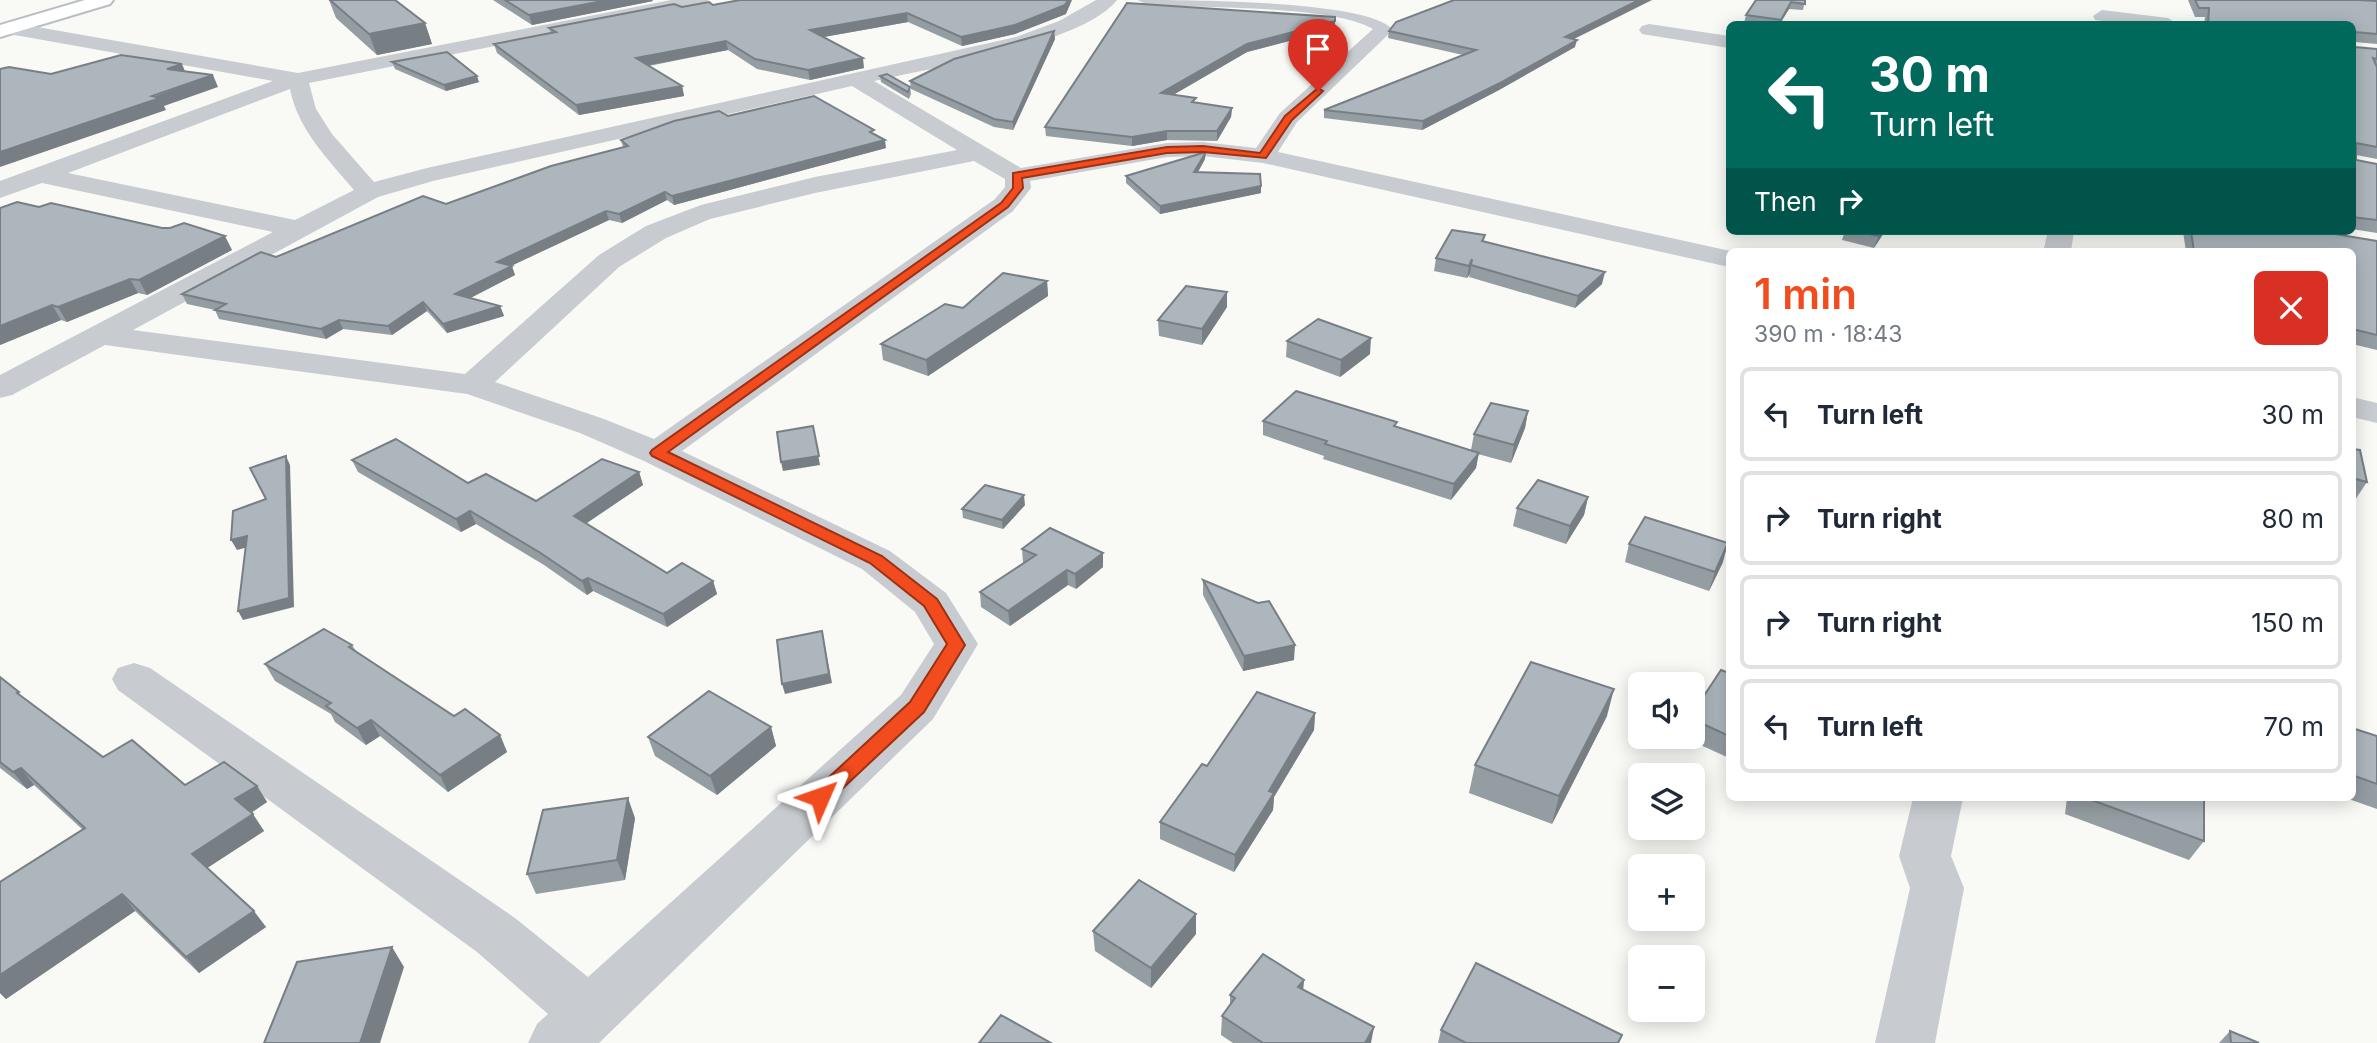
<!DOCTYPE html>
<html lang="en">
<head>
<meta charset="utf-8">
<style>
  :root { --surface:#fff; --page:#f2f2f3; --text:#1f2937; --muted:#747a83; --line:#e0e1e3; --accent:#f24b1d }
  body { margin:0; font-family:Inter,sans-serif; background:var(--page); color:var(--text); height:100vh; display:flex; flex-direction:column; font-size:26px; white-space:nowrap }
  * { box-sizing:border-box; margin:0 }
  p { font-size:23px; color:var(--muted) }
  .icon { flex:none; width:38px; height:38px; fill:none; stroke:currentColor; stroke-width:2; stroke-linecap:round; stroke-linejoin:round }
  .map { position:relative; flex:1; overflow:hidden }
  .sheet { position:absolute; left:1726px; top:248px; width:630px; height:553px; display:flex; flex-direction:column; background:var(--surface); border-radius:10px; box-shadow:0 4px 18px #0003 }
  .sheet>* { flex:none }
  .top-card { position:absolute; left:1726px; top:21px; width:630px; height:214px; border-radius:10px; box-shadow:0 4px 18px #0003; background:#00695c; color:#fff; overflow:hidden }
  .buttons { position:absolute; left:1628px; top:672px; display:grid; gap:14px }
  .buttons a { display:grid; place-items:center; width:77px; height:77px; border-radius:10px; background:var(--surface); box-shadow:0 4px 18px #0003; font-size:35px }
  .pin { position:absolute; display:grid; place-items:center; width:60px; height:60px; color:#fff; margin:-72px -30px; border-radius:50% 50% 50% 0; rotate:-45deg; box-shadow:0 0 7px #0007 }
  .pin .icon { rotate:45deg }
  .me { position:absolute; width:77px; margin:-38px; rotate:47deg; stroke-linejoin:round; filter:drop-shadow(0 0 5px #0008) }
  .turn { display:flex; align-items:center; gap:24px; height:147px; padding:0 28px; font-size:32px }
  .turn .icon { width:91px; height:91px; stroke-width:2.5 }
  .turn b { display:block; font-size:49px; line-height:60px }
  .then { display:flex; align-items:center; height:66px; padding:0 28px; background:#0003; gap:14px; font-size:26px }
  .round { display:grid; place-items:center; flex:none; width:74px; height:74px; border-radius:10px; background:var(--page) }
  .overview { display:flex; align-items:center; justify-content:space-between; height:119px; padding:0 28px }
  h1 { font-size:42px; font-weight:600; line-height:52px; color:var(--accent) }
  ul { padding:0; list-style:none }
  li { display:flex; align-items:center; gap:21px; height:94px; margin:0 14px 10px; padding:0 14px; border:4px solid var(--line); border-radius:10px }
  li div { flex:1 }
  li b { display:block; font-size:26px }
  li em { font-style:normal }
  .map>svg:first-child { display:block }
</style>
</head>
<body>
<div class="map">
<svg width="2377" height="1043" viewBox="0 0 2377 1043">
  <rect width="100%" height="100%" fill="#f9f9f6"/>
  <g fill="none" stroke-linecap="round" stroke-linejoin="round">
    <g stroke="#b8bec3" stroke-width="4">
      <path id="secondary" d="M85,0H113L110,4L0,37V25Z"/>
    </g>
    <g fill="#c8ccd0" fill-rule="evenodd">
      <path d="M671,0H709L700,5L309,83L316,109L332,134L374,182L427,168L1016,37L1059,21L1096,0H1117C1083,44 930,68 874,81L1021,168L1167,143L1203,142L1256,148L1280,113L1373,29C1334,5 1198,8 1147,5L1138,0C1184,0 1371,0 1393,30L1297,122L1278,152L1735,252H1729V267L1263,163L1203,156L1167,157L1030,181L1031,188L1013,211L682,451L890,551L946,593L978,644L933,719L599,1043H528L537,1024L548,1014L477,952L118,690L112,679L118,668L134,663L150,668L515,918L588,977L901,695L934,644L915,612L862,569L644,461L580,433L467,394L105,345L12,395L0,398V375L273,232L42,183L0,198V181L273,81L9,34L2,32L0,27L9,22L298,73ZM852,86L957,150L815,177L701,205L646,226L599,255L465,374L133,330L378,197L433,181ZM290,89C298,130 328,159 354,190L295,220L68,173ZM974,161L1005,179V187L995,199L654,439L604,419L495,382L619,267L666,238L710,219L815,193Z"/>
      <path d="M2102,10L2168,18L2177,24H2126L2095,20L2093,16Z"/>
      <path d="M1649,24L1729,36V48L1642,34L1639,30L1642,26Z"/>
      <path d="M2048,231H2074L2071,252H2043Z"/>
      <path d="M2352,397L2377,403V423L2352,417Z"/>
      <path d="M1913,798H1963L1951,856L1964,888L1935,1043H1875L1910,888L1899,856Z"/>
    </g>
    <use href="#secondary" fill="#fff" fill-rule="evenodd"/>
  </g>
  <g fill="#949da2">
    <path d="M329,0H395L425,23L432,44L377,55L336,18Z"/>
    <path d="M493,0H652L653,1L532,25Z"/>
    <path d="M1756,0H1805L1803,10L1789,9L1780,24H1760L1744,23L1746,15Z"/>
    <path d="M2188,0H2359L2377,1V44L2355,42V47L2377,49V159L2356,155V160L2377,164V233L2352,229V24H2204L2205,17H2195Z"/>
    <path d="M1127,3L1335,21V29L1247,52L1173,95L1196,102L1232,108L1231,117L1217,141L1167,140L1132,146L1046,136L1045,127Z"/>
    <path d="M713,5L1066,14L1015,34L962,46L908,22L824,37L864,68L810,80L757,69L728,50L649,66L682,86L684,96L579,115L497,53L494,44L551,33L549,28L682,7Z"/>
    <path d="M1054,31L1055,39L1013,130L994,127L911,89L910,81Z"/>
    <path d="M1389,31L1575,39V47L1499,90L1422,130L1324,118V110L1463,55L1388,38Z"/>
    <path d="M392,62L479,82L446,91L395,69Z"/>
    <path d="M880,76L910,87L911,94L909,99L881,82Z"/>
    <path d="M728,116L875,134L886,148L674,205L667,200L622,223L609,220L511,266L515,275L470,298L500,306L504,316L447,333L427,311L392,335L343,329L326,339L219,319L215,310L187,304L182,294L276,257L446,204L623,147L621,140Z"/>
    <path d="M1205,159L1198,172L1261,186V193L1160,214L1126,183V176Z"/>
    <path d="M39,207L232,250L147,295L138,293L67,322L61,320L0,345Z"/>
    <path d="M1845,231H1885L1874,248L1842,240Z"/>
    <path d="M2183,231H2317L2377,241V350L2352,344V252H2186Z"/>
    <path d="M1485,235L1484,241L1602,284L1575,308L1469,277L1470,274L1467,278L1434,271L1436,258Z"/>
    <path d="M1047,281L1048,296L928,376L883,360L881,344L963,308Z"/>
    <path d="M1227,307L1202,345L1159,336L1158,320Z"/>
    <path d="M1287,341L1370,354L1340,377L1286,357Z"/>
    <path d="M1528,411L1525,428L1511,463L1478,454L1476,468L1451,500L1323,459L1324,456L1263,435V421L1397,427L1471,450L1474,434Z"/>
    <path d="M2352,449L2367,482L2355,500L2352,499Z"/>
    <path d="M352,460L468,483L536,501L639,472L643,485L587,523L667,573L713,581L717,594L667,627L593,591L587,595L544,565L476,524L461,532L358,472Z"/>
    <path d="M1588,497L1584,515L1566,544L1513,526L1517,508Z"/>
    <path d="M1025,505L1003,529L963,518L962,509Z"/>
    <path d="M1629,544L1723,562L1709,591L1625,562Z"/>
    <path d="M1022,549L1103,567L1076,589L1068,585L1010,626L981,607L980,592L1023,563Z"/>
    <path d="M1203,580L1294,660L1243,671L1203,595Z"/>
    <path d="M352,645L356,651L454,716L500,735L507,752L448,792L380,736L366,745L335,722L331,714L275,681L265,664Z"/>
    <path d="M1729,673V758L1683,737H1692V714Z"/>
    <path d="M0,677L24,699L103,757L185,785L257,786L267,802L251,813L264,831L207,868L266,927L199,973L135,911L6,999L0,993V882L83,830L34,785L27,789L0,768Z"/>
    <path d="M1315,713L1314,730L1274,797L1273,810L1234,872L1160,839V822L1207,766Z"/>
    <path d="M1607,716L1552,824L1469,793L1475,765Z"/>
    <path d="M771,727L776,746L717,795L655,756L648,737Z"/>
    <path d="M2352,728L2377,736V809L2346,798H2352Z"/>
    <path d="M2067,798H2204V841L2189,860L2065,814Z"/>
    <path d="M635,818L625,880L536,894L527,874Z"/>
    <path d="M1196,914V934L1151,988L1095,951L1093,931Z"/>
    <path d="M1304,980L1303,990L1371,1043H1233L1221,1035L1222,1016L1230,1005V995Z"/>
    <path d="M1441,1030L1618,1043H1438Z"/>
    <path d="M2230,1031L2259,1043H2219Z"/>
  </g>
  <g fill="#787f84">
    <path d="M608,0H652L653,1L532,25L529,15Z"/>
    <path d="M1068,0H1072L1066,14L1015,34L962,46L961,37Z"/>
    <path d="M1639,0H1652L1564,44L1565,37Z"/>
    <path d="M1791,2L1789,9L1779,24L1781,20Z"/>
    <path d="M907,13L908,22L812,39L810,30Z"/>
    <path d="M1335,21V29L1247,52L1161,102V93L1247,44Z"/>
    <path d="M425,23L432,44L377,55L369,34Z"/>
    <path d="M1054,31L1055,39L1013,130V122Z"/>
    <path d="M1577,40L1575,47L1499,90L1422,130L1423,121Z"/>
    <path d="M726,41L728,50L639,67L636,58Z"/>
    <path d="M863,58L864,68L810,80L808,70Z"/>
    <path d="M182,64L187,76L167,69Z"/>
    <path d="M213,75L218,87L164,106L166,110L0,167V152Z"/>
    <path d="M477,76L479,82L446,91L444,85Z"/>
    <path d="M682,86L684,96L579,115L576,105Z"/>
    <path d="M1232,108L1231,117L1217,141V131Z"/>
    <path d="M1167,131V140L1132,146V137Z"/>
    <path d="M885,140L886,148L674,205L672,196Z"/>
    <path d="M1206,152L1205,159L1194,179V172Z"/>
    <path d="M1261,186V193L1160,214V206Z"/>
    <path d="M665,192L667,200L622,223L619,214Z"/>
    <path d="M606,211L609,220L500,271L497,262Z"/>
    <path d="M1882,231H1885L1874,248L1879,236Z"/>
    <path d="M225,236L232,250L147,295L139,280Z"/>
    <path d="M1472,259L1470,274L1467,278L1469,266Z"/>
    <path d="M512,266L515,275L459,304L455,294Z"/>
    <path d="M1605,272L1602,284L1575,308L1578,296Z"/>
    <path d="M130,279L138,293L67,322L58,307Z"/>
    <path d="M1047,281L1048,296L928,376L926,360Z"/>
    <path d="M1227,292V307L1202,345V329Z"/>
    <path d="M423,302L427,311L392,335L388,326Z"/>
    <path d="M52,305L61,320L0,345V326Z"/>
    <path d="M500,306L504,316L447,333L443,324Z"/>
    <path d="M339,320L343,329L326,339L321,329Z"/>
    <path d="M1371,338L1370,354L1340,377L1341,360Z"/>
    <path d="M1528,411L1525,428L1511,463L1514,445Z"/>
    <path d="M813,426L820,465L783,471L781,462Z"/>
    <path d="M1479,453L1476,468L1451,500L1454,484Z"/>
    <path d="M286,456L290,465L294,607L243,620L238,611Z"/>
    <path d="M639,472L643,485L579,528L574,516Z"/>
    <path d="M1024,495L1025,505L1003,529L1002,520Z"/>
    <path d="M1588,497L1584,515L1566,544L1570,526Z"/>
    <path d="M470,511L476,524L461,532L456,519Z"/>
    <path d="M247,536L252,546L237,550L231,540Z"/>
    <path d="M1728,543L1723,562L1709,591L1715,572Z"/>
    <path d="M1103,553V567L1076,589L1075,574Z"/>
    <path d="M1067,570L1068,585L1010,626L1008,611Z"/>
    <path d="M588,578L593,591L587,595L582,581Z"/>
    <path d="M713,581L717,594L667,627L663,614Z"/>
    <path d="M822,631L832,683L785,694L782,684Z"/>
    <path d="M1295,645L1294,660L1243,671L1244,656Z"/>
    <path d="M1614,689L1607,716L1552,824L1559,796Z"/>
    <path d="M1315,713L1314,730L1274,797L1273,810L1234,872L1235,855L1269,791Z"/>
    <path d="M371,720L380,736L366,745L357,728Z"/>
    <path d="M771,727L776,746L717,795L710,776Z"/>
    <path d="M500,735L507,752L448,792L440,775Z"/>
    <path d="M21,768L34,785L27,789L13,772Z"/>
    <path d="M257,786L267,802L246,816L235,799Z"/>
    <path d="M628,798L635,818L625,880L617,860Z"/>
    <path d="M253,814L264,831L204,870L192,854Z"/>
    <path d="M122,894L135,911L6,999L0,993V975Z"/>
    <path d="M254,911L266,927L199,973L186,957Z"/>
    <path d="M1196,914V934L1151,988V968Z"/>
    <path d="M392,947L404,967L380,1043H360Z"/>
    <path d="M1304,980L1302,999L1298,987Z"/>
    <path d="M1374,1027L1371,1043H1365Z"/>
  </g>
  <g fill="#acb6bc" stroke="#787f84" stroke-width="2">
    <path d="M330,0H395L425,23L369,34Z"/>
    <path d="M505,0H608L529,15Z"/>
    <path d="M740,0H1068L1065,5L1015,25L961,37L907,13L810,30L863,58L808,70L755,59L726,41L636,58L682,86L576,105L494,44L556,32L549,28L674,4L682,7L709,2L713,5Z"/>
    <path d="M1454,0H1639L1565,37L1577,40L1500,83L1423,121L1324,110L1476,50L1389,31L1396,22Z"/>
    <path d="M1756,0H1805V4L1791,2L1781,20L1746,15Z"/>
    <path d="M2195,0H2359L2377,1V34L2355,32V47L2377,49V59L2373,58L2377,67V147L2356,143V160L2377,164V220L2352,217V24H2208L2209,8H2199Z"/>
    <path d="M1127,3L1335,17V21L1247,44L1161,93L1196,98L1192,102L1232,108L1217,131H1167L1132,137L1045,127Z"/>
    <path d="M1054,31L1013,122L994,119L910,81L954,59Z"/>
    <path d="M447,52L477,76L444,85L392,62Z"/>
    <path d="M121,55L182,64L167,69L213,75L152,96L160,98L0,152V69L9,67L51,74Z"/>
    <path d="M887,74L910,87L908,92L880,76Z"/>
    <path d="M814,96L874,130L870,132L885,140L672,196L665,192L619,214L606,211L497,262L512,266L455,294L500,306L443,324L423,302L388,326L339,320L321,329L215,310L226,304L182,294L261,252L276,257L423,196L446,204L551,166L628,146L621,140L674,121L719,111L728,116Z"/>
    <path d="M1206,152L1194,172L1260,174L1261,186L1160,206L1126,176Z"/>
    <path d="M17,202L39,207L51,203L162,228H170L184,223L225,236L139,280L130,279L58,307L52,305L0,326V208Z"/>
    <path d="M1452,230L1485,235L1482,241L1605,272L1578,296L1471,265L1472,259L1469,266L1436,258Z"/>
    <path d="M1856,231H1882L1879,236Z"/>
    <path d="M2191,231H2317L2377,241V335L2352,329V252H2194Z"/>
    <path d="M1003,273L1047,281L926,360L881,344L945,304L963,308Z"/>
    <path d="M1186,286L1227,292L1202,329L1158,320Z"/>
    <path d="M1318,319L1371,338L1341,360L1287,341Z"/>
    <path d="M1296,391L1397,422L1394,426L1479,453L1454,484L1325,444L1327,441L1263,421Z"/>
    <path d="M1491,403L1528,411L1514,445L1474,434Z"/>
    <path d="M813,426L819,456L781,462L777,432Z"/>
    <path d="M396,439L468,483L486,474L536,501L602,459L639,472L574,516L667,573L682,563L713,581L663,614L588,578L582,581L539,552L470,511L456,519L352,460Z"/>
    <path d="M2352,449L2360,450L2367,482L2352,478Z"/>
    <path d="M286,456L289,598L238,611L247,536L231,540L233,511L266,499L250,468Z"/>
    <path d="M1538,480L1588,497L1570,526L1517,508Z"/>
    <path d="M985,485L1024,495L1002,520L962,509Z"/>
    <path d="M1645,517L1728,543L1715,572L1629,544Z"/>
    <path d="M1050,528L1103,553L1075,574L1067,570L1008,611L980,592L1036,555L1022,549Z"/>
    <path d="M1203,580L1258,603L1269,601L1295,645L1244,656Z"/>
    <path d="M324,629L352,645L349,647L454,716L465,709L500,735L440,775L371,720L357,728L326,706L331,703L265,664Z"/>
    <path d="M822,631L829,674L782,684L777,640Z"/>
    <path d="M1531,662L1614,689L1559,796L1475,765Z"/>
    <path d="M1721,670L1729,673V736L1692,719V714Z"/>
    <path d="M0,677L19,692L17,693L103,757L132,740L185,785L224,762L257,786L235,799L253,814L192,854L254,911L186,957L122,894L0,975V882L85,828L21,768L13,772L0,762Z"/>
    <path d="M709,691L771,727L710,776L648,737Z"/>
    <path d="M1257,692L1315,713L1269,791L1274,793L1235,855L1160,822L1202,764L1207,766Z"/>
    <path d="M2352,728L2377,736V784L2352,775Z"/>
    <path d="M628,798L617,860L527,874L543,810Z"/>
    <path d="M2086,798H2204V841Z"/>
    <path d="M1139,880L1196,914L1151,968L1093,931Z"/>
    <path d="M392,947L360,1043H264L297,962Z"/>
    <path d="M1263,954L1304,980L1298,987L1374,1027L1365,1043H1263L1222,1016L1235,998L1230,995Z"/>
    <path d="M1476,963L1622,1035L1618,1043H1466L1441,1030Z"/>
    <path d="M1001,1015L1051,1043H979Z"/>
    <path d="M2230,1031L2259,1043H2231Z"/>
  </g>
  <path fill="#f24b1d" stroke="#9d3113" stroke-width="2" d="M1318,88L1323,91L1321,93L1292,120L1266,158L1203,152L1167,153L1022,178L1023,188L1008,207L668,452L882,556L937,599L965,645L924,712L827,803L820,805L813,803L810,797L813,792L910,702L947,644L924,606L870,563L652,456L650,453L652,450L1001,203L1013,188V173L1167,147L1203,146L1260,153L1285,116Z"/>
</svg>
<div class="buttons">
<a><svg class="icon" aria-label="sound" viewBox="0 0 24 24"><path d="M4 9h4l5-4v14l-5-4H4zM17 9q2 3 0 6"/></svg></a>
<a><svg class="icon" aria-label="layers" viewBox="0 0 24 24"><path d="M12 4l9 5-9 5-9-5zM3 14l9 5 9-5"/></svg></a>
<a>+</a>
<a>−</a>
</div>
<div class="pin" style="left:1318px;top:91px;background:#d93025"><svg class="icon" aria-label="arrive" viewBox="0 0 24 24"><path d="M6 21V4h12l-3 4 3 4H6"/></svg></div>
<svg class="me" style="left:820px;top:797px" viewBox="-20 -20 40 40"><path d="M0-17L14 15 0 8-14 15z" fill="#f24b1d" stroke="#fff" stroke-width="4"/></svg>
<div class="top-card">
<div class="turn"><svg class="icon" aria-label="left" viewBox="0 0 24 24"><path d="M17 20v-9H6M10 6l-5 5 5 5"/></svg><div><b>30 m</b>Turn left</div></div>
<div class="then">Then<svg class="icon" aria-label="right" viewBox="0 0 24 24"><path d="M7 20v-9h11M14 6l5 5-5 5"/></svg></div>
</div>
<section class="sheet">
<div class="overview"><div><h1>1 min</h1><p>390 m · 18:43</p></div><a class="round" style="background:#d93025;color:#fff"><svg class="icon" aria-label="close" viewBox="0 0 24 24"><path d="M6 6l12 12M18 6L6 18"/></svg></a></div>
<ul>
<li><svg class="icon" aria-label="left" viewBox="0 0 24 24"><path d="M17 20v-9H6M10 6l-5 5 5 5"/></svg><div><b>Turn left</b></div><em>30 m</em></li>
<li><svg class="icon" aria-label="right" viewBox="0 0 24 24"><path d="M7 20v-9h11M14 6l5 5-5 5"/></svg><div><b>Turn right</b></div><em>80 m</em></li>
<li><svg class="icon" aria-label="right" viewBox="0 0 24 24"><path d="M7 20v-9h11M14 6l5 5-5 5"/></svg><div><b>Turn right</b></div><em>150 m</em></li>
<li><svg class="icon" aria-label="left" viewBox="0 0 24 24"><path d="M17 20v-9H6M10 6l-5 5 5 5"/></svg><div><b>Turn left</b></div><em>70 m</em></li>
</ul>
</section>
</div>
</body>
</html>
